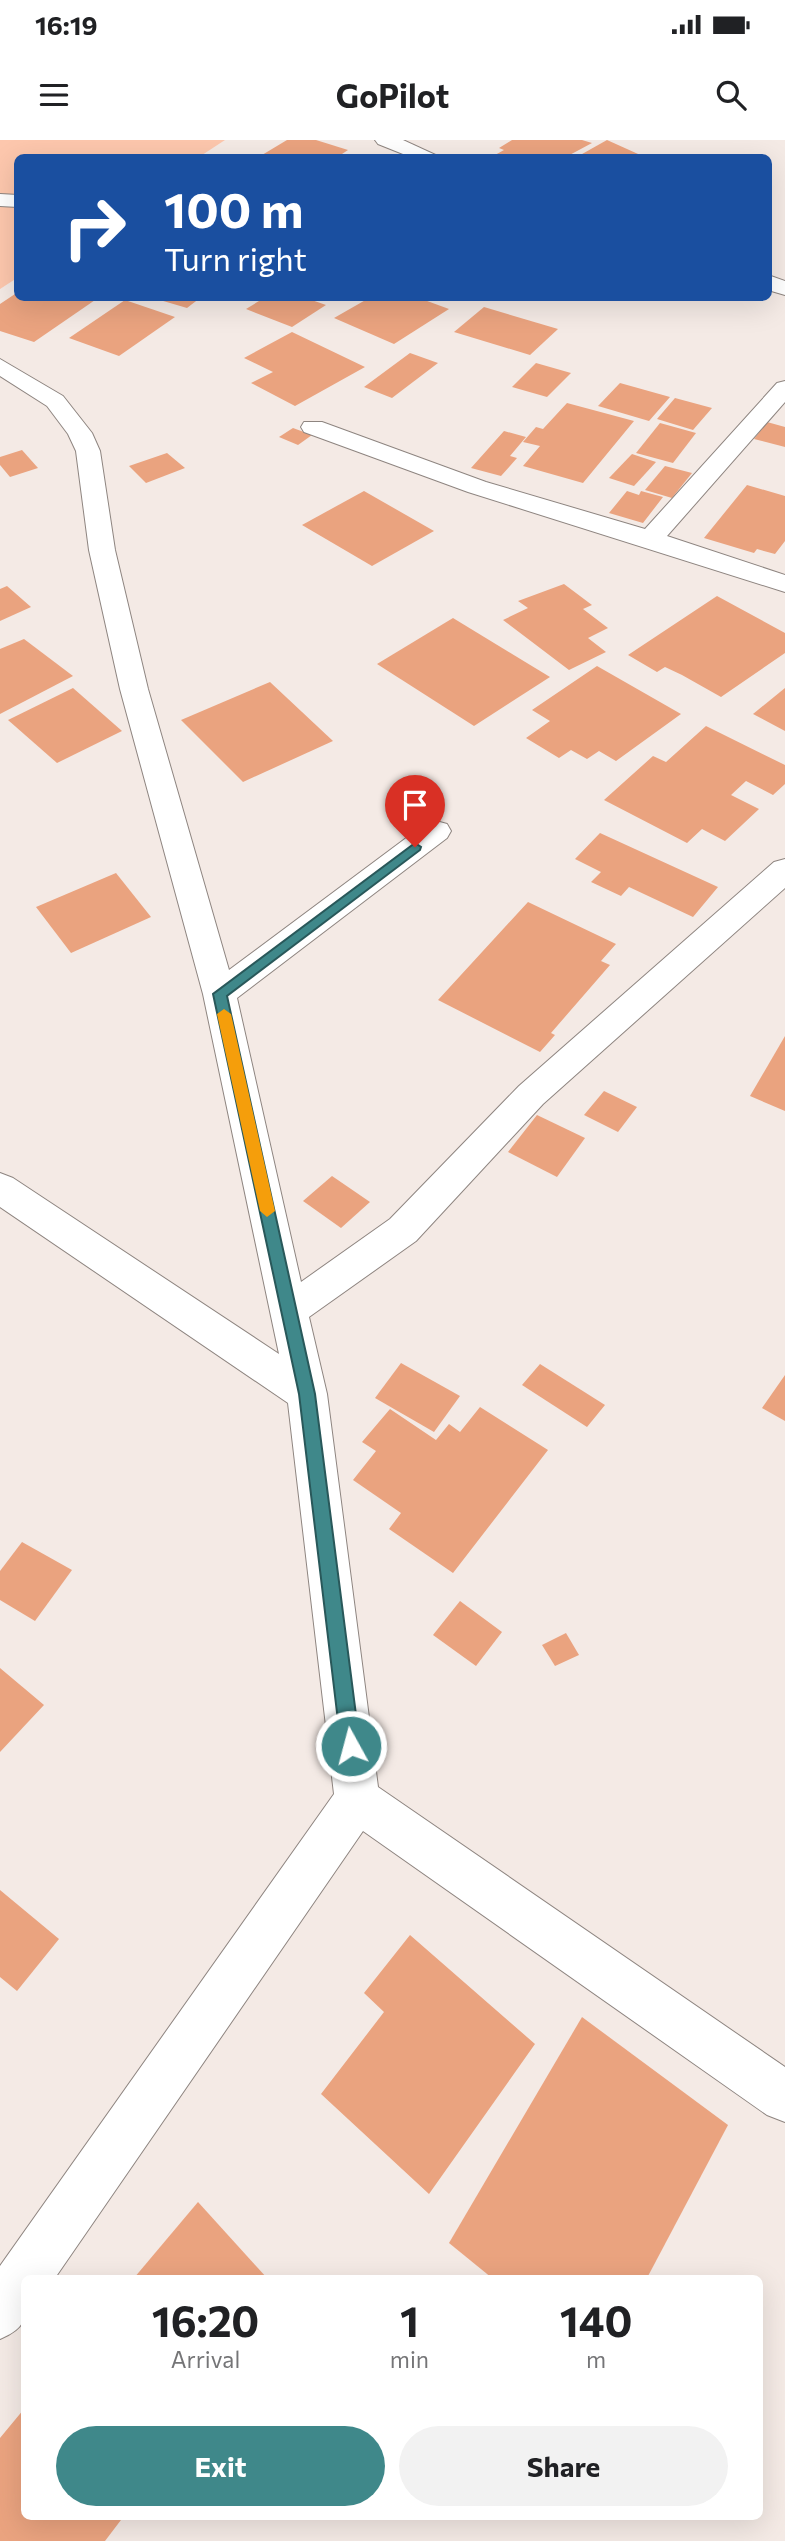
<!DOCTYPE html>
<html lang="en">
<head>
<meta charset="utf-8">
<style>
  :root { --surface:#fff; --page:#f2f2f2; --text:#202124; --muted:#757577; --accent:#3f888a }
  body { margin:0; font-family:Commissioner,sans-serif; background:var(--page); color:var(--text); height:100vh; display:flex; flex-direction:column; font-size:26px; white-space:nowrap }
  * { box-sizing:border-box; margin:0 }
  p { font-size:23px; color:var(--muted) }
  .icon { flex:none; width:38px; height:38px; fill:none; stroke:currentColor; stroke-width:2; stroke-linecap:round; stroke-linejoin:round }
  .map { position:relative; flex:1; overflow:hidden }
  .sheet { position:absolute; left:21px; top:2135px; width:742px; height:245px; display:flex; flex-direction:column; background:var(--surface); border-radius:10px; box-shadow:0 7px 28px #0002 }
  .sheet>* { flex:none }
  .hud { position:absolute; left:14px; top:14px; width:758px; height:147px; border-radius:10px; box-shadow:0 7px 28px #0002; background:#1a4fa0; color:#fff; overflow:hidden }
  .pin { position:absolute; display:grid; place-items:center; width:60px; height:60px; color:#fff; margin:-72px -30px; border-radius:50% 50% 50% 0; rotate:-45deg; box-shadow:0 0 7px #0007 }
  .pin .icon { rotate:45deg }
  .me { position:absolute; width:77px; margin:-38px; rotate:353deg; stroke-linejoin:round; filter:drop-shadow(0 0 5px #0008) }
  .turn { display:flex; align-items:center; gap:24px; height:147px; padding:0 35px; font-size:32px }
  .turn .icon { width:91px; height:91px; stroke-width:2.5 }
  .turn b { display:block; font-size:49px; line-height:60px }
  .eta { display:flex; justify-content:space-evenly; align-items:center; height:119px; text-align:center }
  .eta b { font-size:42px; font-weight:700; line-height:49px }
  .cta { display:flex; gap:14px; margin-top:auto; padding:14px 35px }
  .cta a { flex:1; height:80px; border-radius:42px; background:var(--accent); color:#fff; font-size:28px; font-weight:700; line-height:80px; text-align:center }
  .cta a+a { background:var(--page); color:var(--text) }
  .status { display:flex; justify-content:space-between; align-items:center; height:49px; padding:0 35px; background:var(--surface); direction:ltr }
  .status svg { height:19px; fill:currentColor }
  header { display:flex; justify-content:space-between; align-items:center; height:91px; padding:0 35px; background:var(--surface); font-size:32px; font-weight:700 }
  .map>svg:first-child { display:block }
</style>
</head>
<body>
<div class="status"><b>16:19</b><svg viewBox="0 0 49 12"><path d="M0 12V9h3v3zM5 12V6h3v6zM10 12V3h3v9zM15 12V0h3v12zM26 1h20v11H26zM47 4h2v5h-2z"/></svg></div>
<header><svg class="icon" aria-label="menu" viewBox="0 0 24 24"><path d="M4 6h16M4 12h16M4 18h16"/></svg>GoPilot<svg class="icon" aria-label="search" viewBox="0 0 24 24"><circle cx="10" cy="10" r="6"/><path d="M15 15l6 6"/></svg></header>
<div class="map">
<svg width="785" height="2401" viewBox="0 0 785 2401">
  <rect width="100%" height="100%" fill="#f4eae5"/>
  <path fill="#fdc7ad" d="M0,0H225L199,17L18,18L17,138L0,149Z"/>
  <g fill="#eaa37f">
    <path d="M287,0H316L348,10L336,18H257Z"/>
    <path d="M512,0H582L592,3L564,18L495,15L504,10L499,8Z"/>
    <path d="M607,0L647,18H575Z"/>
    <path d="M18,152V158H98L34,202L0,191V164Z"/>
    <path d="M153,158H200L187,168Z"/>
    <path d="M264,158H306L326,165L292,187L246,169Z"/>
    <path d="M369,158H419L449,169L394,204L334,178Z"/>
    <path d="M125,160L175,177L119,216L69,198Z"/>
    <path d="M484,167L558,189L530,215L454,192Z"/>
    <path d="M292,192L365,227L295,266L251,243L273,232L244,218Z"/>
    <path d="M410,213L438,223L392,258L364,247Z"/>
    <path d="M536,223L571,233L547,257L512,247Z"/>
    <path d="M620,243L670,257L649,281L598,266Z"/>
    <path d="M675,258L712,268L693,290L657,279Z"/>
    <path d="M567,263L634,281L583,343L523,326L540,306L523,302L536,287L543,289Z"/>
    <path d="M767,282L785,287V307L754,299Z"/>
    <path d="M660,283L696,293L673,323L636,313Z"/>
    <path d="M293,288L312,295L298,305L279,297Z"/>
    <path d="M504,291L526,297L510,316L517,318L501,336L471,328Z"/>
    <path d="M22,310L38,328L10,337L0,325V317Z"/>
    <path d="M167,313L185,328L146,343L129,326Z"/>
    <path d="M632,314L656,322L634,346L609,338Z"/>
    <path d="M665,326L692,333L672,358L645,350Z"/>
    <path d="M747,345L785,356V401L775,414L757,409L754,413L704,398Z"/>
    <path d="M364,351L434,391L372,426L302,385Z"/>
    <path d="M627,351L639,355L641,351L663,357L643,383L609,373Z"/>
    <path d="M564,444L592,465L583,469L608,488L588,498L606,512L569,530L503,480L528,468L518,461Z"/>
    <path d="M7,446L31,467L0,481V449Z"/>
    <path d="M717,456L785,493V513L721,557L682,535L665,527L657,532L628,515Z"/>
    <path d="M453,478L550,537L474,586L377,524Z"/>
    <path d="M24,499L73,536L0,574V509Z"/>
    <path d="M597,526L681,574L616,621L599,611L587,619L571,610L559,618L526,598L550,581L532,570Z"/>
    <path d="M270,542L333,601L243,642L181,580Z"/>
    <path d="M73,548L122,591L57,623L8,580Z"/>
    <path d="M785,548V591L753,574Z"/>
    <path d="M706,586L785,625V644L773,655L746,641L731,655L759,669L725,701L702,689L687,703L604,660L653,616L666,622Z"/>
    <path d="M600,693L718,747L693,777L629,747L621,756L591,742L601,732L575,719Z"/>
    <path d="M116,733L151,777L71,813L36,767Z"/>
    <path d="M528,762L616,804L601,821L610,825L551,893L555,895L540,912L438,860Z"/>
    <path d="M785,896V971L750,956Z"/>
    <path d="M604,951L637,967L618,992L584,975Z"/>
    <path d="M537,975L585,998L557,1037L508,1012Z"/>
    <path d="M332,1036L370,1062L341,1088L303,1061Z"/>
    <path d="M401,1223L460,1256L434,1292L375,1258Z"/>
    <path d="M540,1224L605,1265L587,1287L522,1245Z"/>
    <path d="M785,1235V1281L762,1268Z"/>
    <path d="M480,1267L548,1310L453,1433L389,1389L401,1373L353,1340L376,1311L362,1302L390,1269L436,1300L449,1284L460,1292Z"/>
    <path d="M22,1402L72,1430L35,1481L0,1460V1431Z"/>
    <path d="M460,1461L502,1492L476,1526L433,1495Z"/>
    <path d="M566,1493L579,1515L555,1526L542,1505Z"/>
    <path d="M0,1528L44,1565L0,1612Z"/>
    <path d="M0,1750L59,1799L17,1851L0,1837Z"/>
    <path d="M410,1795L535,1904L429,2054L321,1954L384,1872L364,1853Z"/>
    <path d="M582,1877L728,1985L647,2138H492L449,2103Z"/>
    <path d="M198,2062L267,2138H134Z"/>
    <path d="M24,2269V2376H124L105,2401H0V2298Z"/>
  </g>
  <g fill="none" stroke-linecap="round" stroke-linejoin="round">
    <g stroke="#8e8580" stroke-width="2">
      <g id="minor">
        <path d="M375,0H403L442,18H413L378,4Z"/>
        <path d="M0,54L18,55V67L0,66Z"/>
        <path d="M768,135L785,141V155L768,150Z"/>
        <path d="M0,219L63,256L92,293L100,311L115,410L148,549L229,830L425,684L436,681L447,684L451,691L447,698L237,858L301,1142L390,1079L519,946L774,722L785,719V748L543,964L416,1101L309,1177L327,1254L378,1647L785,1927V1982L767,1975L363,1691L55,2138H24C24,2171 34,2185 0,2199V2126L334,1654L288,1263L0,1067V1033L13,1038L279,1214L203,854L120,549L89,410L76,311L68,294L47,266L0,236Z"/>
        <path d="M785,241V262L667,396L785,435V452L468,352L304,292L301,287L304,282H322L486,342L645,389L777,243Z"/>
      </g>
    </g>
    <use href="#minor" fill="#fff" fill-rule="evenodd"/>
  </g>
  <path fill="#3f888a" stroke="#29585a" stroke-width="2" d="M415,703L421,707L420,710L227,856L315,1254L360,1606L357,1613L351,1615L344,1613L341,1606L299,1254L213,854Z"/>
  <path fill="#f59e0b" d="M224,869L231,874L275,1071L267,1077L260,1071L217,874Z"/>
</svg>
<div class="pin" style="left:415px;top:707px;background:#d93025"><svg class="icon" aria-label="arrive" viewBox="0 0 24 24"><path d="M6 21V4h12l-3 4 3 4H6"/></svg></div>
<svg class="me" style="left:351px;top:1606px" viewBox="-20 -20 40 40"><circle r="17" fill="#3f888a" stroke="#fff" stroke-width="3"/><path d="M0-11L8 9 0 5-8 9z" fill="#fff"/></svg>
<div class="hud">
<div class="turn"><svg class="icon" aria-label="right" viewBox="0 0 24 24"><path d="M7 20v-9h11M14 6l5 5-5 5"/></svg><div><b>100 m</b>Turn right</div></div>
</div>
<section class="sheet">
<div class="eta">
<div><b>16:20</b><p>Arrival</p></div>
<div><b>1</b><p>min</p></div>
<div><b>140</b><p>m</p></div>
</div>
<div class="cta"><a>Exit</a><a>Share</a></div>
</section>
</div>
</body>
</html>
